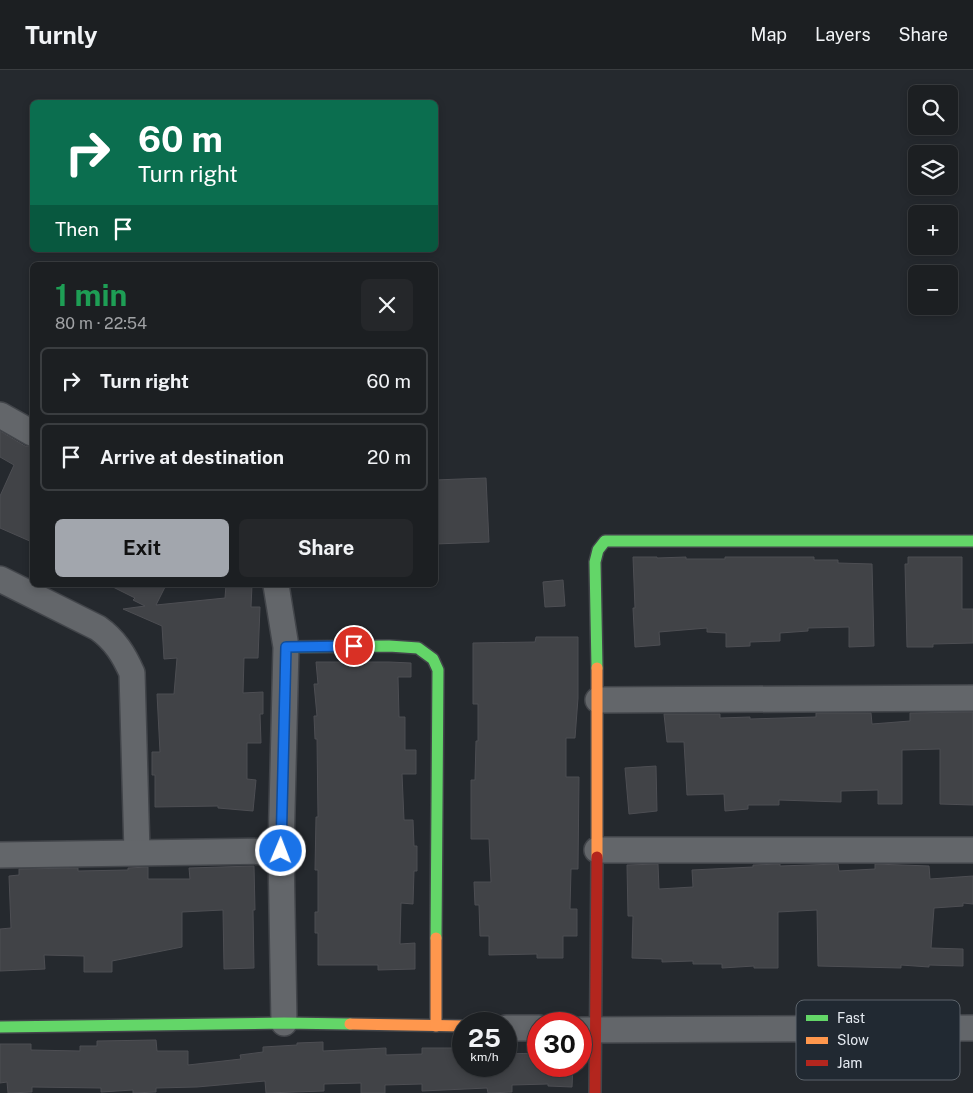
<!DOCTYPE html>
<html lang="en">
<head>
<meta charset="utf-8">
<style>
  :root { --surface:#1c1f22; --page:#25272a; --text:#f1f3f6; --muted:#a0a2a5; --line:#3a3d40; --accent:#a2a6ad }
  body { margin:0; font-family:"Public Sans",sans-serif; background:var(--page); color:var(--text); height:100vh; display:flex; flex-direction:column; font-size:19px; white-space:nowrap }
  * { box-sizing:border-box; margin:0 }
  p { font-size:16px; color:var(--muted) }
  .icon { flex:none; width:28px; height:28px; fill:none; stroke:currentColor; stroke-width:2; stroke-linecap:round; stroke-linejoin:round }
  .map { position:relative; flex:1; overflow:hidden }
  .details { position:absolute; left:30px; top:192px; width:408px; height:325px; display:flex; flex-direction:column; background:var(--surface); border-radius:8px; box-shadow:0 2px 8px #0003,0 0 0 1px var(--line) }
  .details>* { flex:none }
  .hud { position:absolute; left:30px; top:30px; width:408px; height:152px; border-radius:8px; box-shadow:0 2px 8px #0003,0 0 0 1px var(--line); background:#0b6e4f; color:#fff; overflow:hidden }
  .buttons { position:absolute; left:908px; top:15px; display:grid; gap:10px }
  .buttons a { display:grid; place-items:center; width:50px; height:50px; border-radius:8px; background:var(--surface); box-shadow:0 2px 8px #0003,0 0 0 1px var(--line); font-size:25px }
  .speed { position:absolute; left:452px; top:942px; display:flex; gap:10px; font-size:25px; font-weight:700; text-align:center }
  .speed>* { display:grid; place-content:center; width:65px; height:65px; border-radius:50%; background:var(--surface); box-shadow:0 2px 8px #0003,0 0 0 1px var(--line); line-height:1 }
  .speed small { font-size:12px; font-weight:400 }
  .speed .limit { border:8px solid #d22; background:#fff; color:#111 }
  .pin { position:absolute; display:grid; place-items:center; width:42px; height:42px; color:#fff; margin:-21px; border:2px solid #fff; border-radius:50%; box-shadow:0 1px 5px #0007 }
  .me { position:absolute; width:55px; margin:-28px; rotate:1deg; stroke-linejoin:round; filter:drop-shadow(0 0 4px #0008) }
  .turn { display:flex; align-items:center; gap:18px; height:105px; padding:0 25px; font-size:22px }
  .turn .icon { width:65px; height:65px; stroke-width:2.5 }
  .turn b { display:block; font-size:35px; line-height:42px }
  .then { display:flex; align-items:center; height:48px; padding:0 25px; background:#0003; gap:10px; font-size:19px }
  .round { display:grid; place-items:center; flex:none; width:52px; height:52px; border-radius:8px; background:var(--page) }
  .head { display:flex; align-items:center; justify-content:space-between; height:85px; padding:0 25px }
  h1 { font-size:30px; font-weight:700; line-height:38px; color:#1e9e55 }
  .button { display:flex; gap:10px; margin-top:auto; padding:10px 25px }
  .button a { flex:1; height:58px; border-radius:8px; background:var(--accent); color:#111; font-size:20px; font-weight:700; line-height:58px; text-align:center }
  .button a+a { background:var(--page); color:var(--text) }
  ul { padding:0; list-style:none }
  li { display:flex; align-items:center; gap:15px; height:68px; margin:0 10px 8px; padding:0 15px; border:2px solid var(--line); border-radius:8px }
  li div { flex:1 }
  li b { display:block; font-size:19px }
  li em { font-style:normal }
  header { display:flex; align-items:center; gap:30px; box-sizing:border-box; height:70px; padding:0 25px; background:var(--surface); border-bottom:1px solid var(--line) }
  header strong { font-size:24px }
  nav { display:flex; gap:28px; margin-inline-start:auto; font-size:18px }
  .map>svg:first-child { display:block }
</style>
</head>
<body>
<header>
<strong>Turnly</strong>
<nav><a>Map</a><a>Layers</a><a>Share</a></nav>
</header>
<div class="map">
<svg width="973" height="1023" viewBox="0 0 973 1023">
  <rect width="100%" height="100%" fill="#25292e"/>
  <g fill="#414347" stroke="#4d4e53">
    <path d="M0,361L25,376L32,377V472L0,458V426L14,395L0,387Z"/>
    <path d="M486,408L489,472L435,474V410Z"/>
    <path d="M633,487H657V488L686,487V489H725V487H814V490H838V493L872,494L874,576L849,577V557L808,558V561L780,563V571L750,572V576L726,577V563L707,562V558L659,562L660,575L635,577L633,538H635Z"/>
    <path d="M908,487H962V539H973V573L933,574V577H907L905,494H908Z"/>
    <path d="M563,510L565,536L545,537L543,512Z"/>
    <path d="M109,515H166L156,535L225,528L226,515H252L251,537H260L258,588H244L243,623L263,622V644H260L261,673H247V709L256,710L253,741L218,738V736L155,737V705H152V682H160L157,624H174L177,588L164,589L162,556L123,539L145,536L133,530L135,528Z"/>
    <path d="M536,567H578V628L575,668H566V707H579L578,799H571L570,839H577V866H563V888H537V884L489,885V866H480L479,835H475L474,812H491L489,769H471V710H475L476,671H478V634H473V573L535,572Z"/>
    <path d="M316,592H389L411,593V607H398L399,647H405V680H416V704H402L404,750H413L414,776H417V801H414L413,834L401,833L400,874L415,873V899L378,900V895H318V863H315V842H318V800H315L316,747H318L317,669H315L314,646H317L314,614H318Z"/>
    <path d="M973,642V735L940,734V679L902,680V734H878V720L841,721V732L779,730V735H748V739L725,741L724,724L687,725L684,672H667L664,644H720V648L750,647V649L816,647V643H871L872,654L910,651V643Z"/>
    <path d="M656,696L657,741L629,744L625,698Z"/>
    <path d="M658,794L659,819L693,817L692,800L753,797V795L780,794V796L838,794L839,801L875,799V794L929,796L930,809L973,806V834L963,833V836L934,838L931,878L963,879V896L929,895V897L901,895V898L818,896L817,840L778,842V898H754V896L722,898V894H693V891L662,892V889L632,888L633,846H628L627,795Z"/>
    <path d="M254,796L255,840H253L254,898L224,899L223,840L182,842V877L112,891V902H84V886L44,885L45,899L0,901V859L11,858L9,806L19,805V799L78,798V801L128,800V798L148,797V809H190L189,798Z"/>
    <path d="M156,970L157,981H188V995L241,989L240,985L263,982V977L297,975V973L323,972V981L386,978V985L422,984V978H464V996H506V984L539,983V996H573L572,1017L548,1016V1014L512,1015V1022L488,1023L487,1018L422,1021V1014L385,1015V1023H361V1013L324,1014V1021L266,1023L265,1011L197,1017L156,1018V1022L133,1023V1020L101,1022V1018L32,1017V1022L8,1023L7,1012L0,1013V974H31V980L80,981V976H97V971Z"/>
  </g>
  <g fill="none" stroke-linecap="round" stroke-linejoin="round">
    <g stroke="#42454a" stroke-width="28">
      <g id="street">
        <path d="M0,345L32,363"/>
        <path d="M0,509L98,558C115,570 124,585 132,603L137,782"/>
        <path d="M276,515L286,577L281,781L284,953"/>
        <path d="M598,630L973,628"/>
        <path d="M597,780H973"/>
        <path d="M0,785L281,781"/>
        <path d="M506,958H539"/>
        <path d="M581,960L973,958"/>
      </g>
    </g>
    <g stroke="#42454a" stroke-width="14">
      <g id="fast">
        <path d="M286,577L389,576L418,578L433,589L438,600L436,868"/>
        <path d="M597,598L595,492L598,480L605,471H973"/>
        <path d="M0,957L284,953L350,954"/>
      </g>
    </g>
    <g stroke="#42454a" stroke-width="14">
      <g id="slow">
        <path d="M597,787V598"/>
        <path d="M350,954L464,956"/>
        <path d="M436,956V868"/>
      </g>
    </g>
    <g stroke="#42454a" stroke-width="14">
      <path id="jam" d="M595,1023L597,787"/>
    </g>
    <use href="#street" stroke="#63666a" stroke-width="25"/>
    <use href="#fast" stroke="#63d668" stroke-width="11"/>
    <use href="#slow" stroke="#ff974d" stroke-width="11"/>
    <use href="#jam" stroke="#b3261e" stroke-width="11"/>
  </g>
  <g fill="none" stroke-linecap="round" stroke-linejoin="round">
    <g stroke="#114b97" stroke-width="12">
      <path id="route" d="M281,781L286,577L354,576"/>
    </g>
    <use href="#route" stroke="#1a73e8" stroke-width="9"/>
  </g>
  <rect x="796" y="930" width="164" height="80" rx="8" fill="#212932" stroke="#5c636b" stroke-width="1"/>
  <rect x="806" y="945" width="22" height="6" fill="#63d668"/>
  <rect x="806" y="967" width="22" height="7" fill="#ff974d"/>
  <rect x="806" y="990" width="22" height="6" fill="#b3261e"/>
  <g font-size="14" fill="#e5eaf1">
    <text x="837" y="953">Fast</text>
    <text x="837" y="975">Slow</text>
    <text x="837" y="998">Jam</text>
  </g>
</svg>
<div class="buttons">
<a><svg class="icon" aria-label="search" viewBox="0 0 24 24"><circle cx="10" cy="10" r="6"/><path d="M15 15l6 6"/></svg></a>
<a><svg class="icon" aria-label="layers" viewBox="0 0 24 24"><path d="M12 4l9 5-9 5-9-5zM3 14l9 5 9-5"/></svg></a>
<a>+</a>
<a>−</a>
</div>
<div class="speed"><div>25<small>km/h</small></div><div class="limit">30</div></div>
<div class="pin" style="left:354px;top:576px;background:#d93025"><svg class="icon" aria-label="arrive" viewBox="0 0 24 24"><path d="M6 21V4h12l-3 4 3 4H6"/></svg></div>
<svg class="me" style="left:281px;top:781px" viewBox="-20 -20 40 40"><circle r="17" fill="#1a73e8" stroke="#fff" stroke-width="3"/><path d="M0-11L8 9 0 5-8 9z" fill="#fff"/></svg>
<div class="hud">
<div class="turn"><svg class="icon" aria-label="right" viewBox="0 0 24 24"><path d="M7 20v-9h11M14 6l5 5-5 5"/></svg><div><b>60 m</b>Turn right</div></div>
<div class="then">Then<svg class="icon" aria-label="arrive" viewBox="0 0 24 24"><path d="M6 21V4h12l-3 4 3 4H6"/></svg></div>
</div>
<section class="details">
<div class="head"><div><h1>1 min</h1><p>80 m · 22:54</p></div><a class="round"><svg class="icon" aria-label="close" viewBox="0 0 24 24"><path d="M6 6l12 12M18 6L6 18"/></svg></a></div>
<ul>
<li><svg class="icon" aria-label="right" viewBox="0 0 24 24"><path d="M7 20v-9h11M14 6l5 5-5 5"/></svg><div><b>Turn right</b></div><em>60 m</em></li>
<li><svg class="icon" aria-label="arrive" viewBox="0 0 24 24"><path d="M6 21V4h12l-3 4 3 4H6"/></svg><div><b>Arrive at destination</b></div><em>20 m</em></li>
</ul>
<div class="button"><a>Exit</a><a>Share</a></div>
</section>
</div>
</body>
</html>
